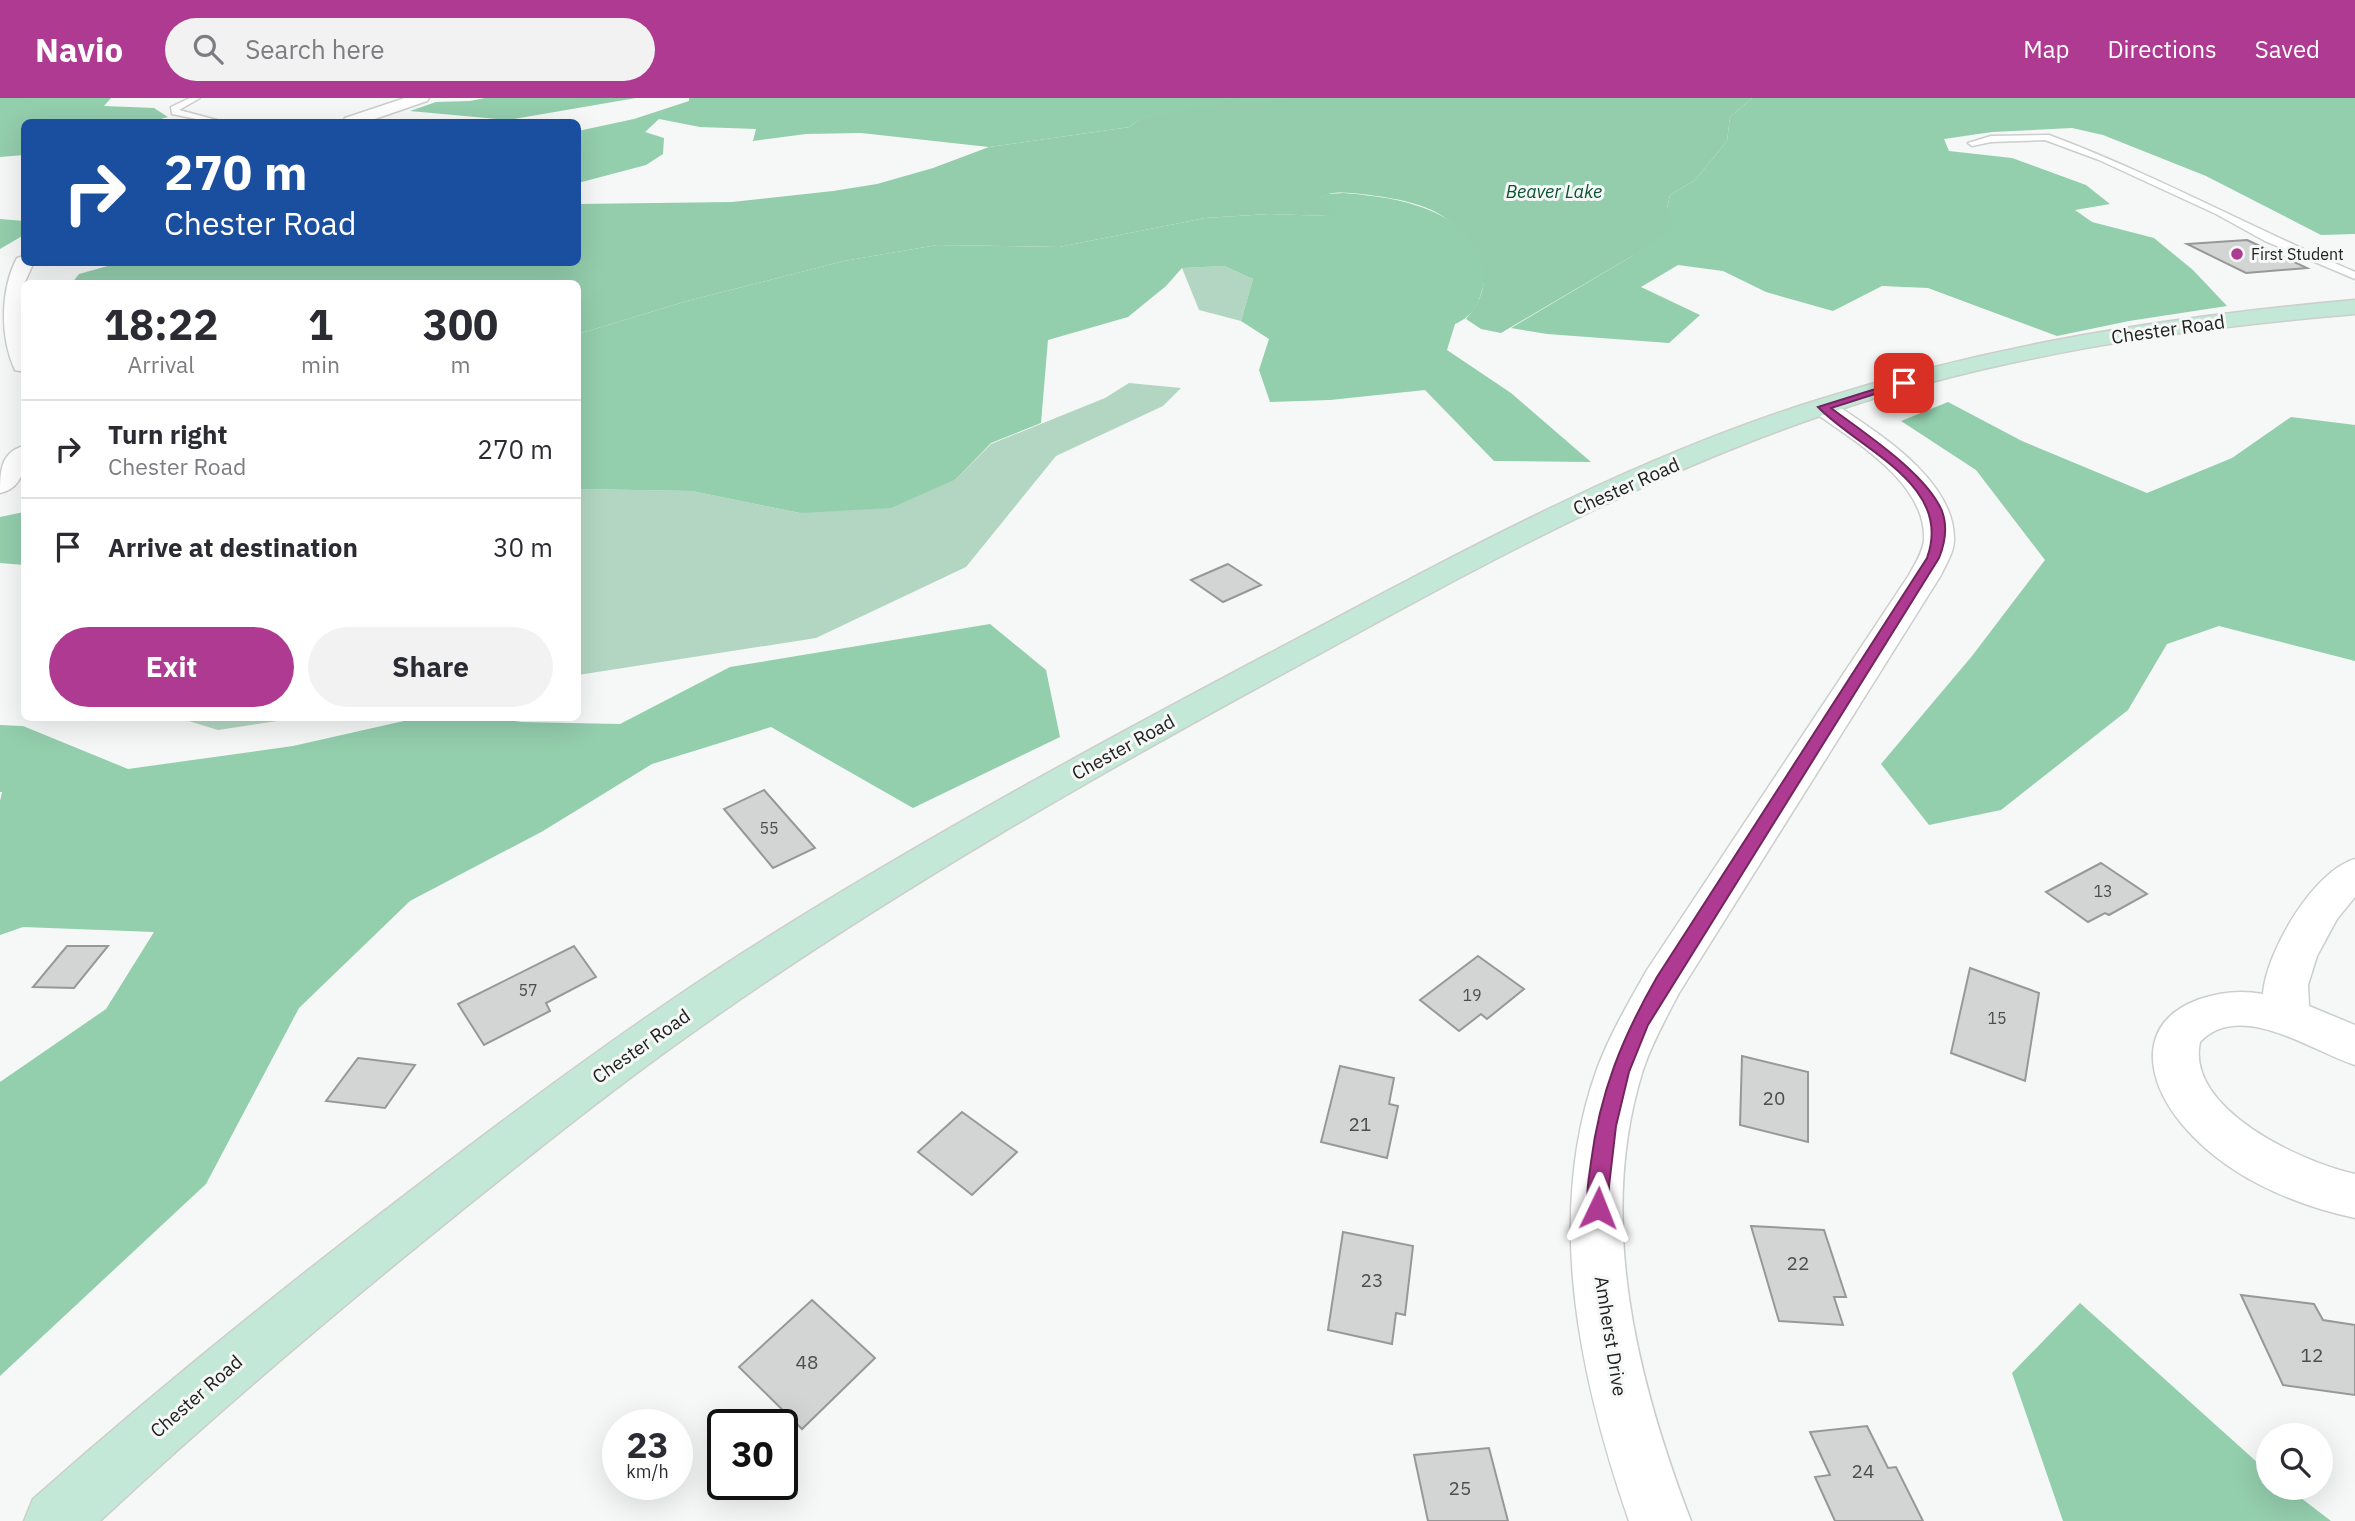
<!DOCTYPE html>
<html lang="en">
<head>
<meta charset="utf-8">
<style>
  :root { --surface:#fff; --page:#f2f2f3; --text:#2b2b33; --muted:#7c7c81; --line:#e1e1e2; --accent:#af3a91 }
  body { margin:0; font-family:"IBM Plex Sans",sans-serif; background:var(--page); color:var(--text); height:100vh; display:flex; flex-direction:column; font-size:26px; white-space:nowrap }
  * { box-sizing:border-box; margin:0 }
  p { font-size:23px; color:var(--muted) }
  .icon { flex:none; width:38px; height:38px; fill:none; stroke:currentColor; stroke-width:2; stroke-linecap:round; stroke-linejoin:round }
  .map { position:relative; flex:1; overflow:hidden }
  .side { position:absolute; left:21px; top:182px; width:560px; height:441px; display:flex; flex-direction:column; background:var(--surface); border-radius:10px; box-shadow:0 7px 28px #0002 }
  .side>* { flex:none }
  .top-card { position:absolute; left:21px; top:21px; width:560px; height:147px; border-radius:10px; box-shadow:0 7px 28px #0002; background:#1a4fa0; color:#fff; overflow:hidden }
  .controls { position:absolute; left:2256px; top:1325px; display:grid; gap:14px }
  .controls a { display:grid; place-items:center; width:77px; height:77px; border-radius:50%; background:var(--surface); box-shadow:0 7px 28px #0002; font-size:35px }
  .speed { position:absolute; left:602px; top:1311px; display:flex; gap:14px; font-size:35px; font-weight:700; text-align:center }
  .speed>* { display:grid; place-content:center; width:91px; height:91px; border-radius:50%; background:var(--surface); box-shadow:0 7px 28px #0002; line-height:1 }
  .speed small { font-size:18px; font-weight:400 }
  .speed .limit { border:4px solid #111; border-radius:10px; background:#fff; color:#111 }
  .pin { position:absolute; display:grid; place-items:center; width:60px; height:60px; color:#fff; margin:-30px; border-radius:14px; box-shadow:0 4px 10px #0006 }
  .me { position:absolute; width:77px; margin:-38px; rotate:2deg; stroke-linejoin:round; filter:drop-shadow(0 0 5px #0008) }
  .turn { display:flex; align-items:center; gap:24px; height:147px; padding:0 28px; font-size:32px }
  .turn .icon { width:91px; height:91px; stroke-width:2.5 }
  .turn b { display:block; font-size:49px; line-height:60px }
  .eta { display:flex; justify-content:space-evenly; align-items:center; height:119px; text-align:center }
  .eta b { font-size:42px; font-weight:700; line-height:49px }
  .cta { display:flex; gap:14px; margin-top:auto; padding:14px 28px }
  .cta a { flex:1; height:80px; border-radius:42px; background:var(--accent); color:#fff; font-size:28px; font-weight:700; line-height:80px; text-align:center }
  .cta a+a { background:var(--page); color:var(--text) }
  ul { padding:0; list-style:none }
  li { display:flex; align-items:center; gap:21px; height:98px; padding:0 28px; border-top:2px solid var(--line) }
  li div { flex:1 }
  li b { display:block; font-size:26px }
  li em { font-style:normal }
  header { display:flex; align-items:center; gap:42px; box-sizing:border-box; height:98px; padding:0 35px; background:var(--accent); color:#fff }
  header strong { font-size:33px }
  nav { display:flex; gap:38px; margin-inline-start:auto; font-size:24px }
  .search { width:490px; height:63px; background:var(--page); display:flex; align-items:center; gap:18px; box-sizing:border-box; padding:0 24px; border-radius:38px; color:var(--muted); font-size:26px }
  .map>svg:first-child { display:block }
</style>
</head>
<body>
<header>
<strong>Navio</strong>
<div class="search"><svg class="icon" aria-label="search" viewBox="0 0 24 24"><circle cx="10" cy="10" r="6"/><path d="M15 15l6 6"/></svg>Search here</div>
<nav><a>Map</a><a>Directions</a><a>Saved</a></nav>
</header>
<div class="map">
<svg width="2355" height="1423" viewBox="0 0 2355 1423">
  <rect width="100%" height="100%" fill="#f5f8f6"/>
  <g fill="#b2d6c1">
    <path d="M1224,168L1253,181L1241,223L1199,212L1182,170Z"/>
    <path d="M1129,285L1181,290L1163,308L1056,358L966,469L816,540L578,577V391L692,393L800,415L956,381L991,346L1105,300Z"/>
    <path d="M179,620H298L218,632Z"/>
  </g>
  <g fill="#93cead">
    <path d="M0,0H111L104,8L154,10L168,19L150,24H24V57L0,59Z"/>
    <path d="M485,0H636L508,22L410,13L436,4L470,3Z"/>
    <path d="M689,0H1430C1382,0 1155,0 1130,29L989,49L861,35L806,36L753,43L756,31L700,29L659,21L645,34L664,40L663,56L646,67L578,85V33L634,21L689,3Z"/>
    <path d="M1752,0H2355V136L2321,137L2206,78L2103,37L2072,30L1992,34L1944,41L1949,53L2012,60L2086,87L2110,106L2075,112L2092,124L2154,140L2193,172L2227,208L2129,223L2057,238L1928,190L1882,188L1833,213L1766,194L1723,173L1678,167L1641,189L1700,217L1669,245L1547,236L1511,230L1632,158L1667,110L1670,97L1695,82L1727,43L1730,19Z"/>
    <path d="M1344,95C1392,99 1459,108 1480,158C1485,171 1486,176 1483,189C1478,207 1473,218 1455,226L1447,252L1511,295L1591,364L1494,363L1425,292L1330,302L1270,304L1259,272L1269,241L1241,223L1253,181L1224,168L1182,170L1166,188L1128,219L1048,242L1041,325L991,345L956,381L891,410L800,415L692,393L578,391V236L687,203L844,163L937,147L1059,149L1205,120L1269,116L1328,118L1319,100L1327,96Z"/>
    <path d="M0,121L24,123V137L0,151Z"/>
    <path d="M1948,304L2022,343L2147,395L2232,360L2291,319L2355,327V563L2219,528L2167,546L2128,612L2001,712L1929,727L1881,666L1972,558L2045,462L1976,372L1901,323Z"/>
    <path d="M24,414V467L0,465V419Z"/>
    <path d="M990,526L1046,572L1060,639L913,710L771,629L652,666L543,733L410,803L299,910L206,1086L0,1278V984L106,911L154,834L23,829L0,837V703L2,694H0V627L23,628L128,671L293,648L417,620H501L521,624L620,626L730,569Z"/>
    <path d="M2080,1205L2268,1374V1390H2288L2331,1423H2063L2012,1275Z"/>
  </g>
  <path fill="#93cdac" d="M1318,0H1752L1730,19L1727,43L1695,82L1670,97L1667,110L1673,129L1632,158L1501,235L1481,231L1466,221C1500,183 1482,144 1444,119C1422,104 1388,99 1361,96C1348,95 1332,92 1320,100L1337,115L1328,118L1269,116L1205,120L1059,149L937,147L844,163L687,203L578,236V186L72,185L79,176L122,164H578V106L732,104L833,93L877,86L933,70L989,49L1130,29C1149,6 1283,3 1318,0Z"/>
  <g fill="#d2d5d3" stroke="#969998" stroke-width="2">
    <path d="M2247,142L2307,170L2246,175L2187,146Z"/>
    <path d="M1228,466L1261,487L1223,504L1191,482Z"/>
    <path d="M764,692L815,750L773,770L724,711Z"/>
    <path d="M2101,765L2147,796L2109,817L2105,815L2088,824L2046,794Z"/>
    <path d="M67,848H108L74,890L33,889Z"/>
    <path d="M574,848L596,879L546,905L550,913L484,947L458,906Z"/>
    <path d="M1478,858L1524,891L1487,921L1481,916L1459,933L1420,902Z"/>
    <path d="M1970,870L2039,895L2025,983L1951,955Z"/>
    <path d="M1742,958L1808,974V1044L1740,1027Z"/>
    <path d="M358,960L415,967L385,1010L326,1003Z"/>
    <path d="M1340,968L1394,980L1389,1006L1398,1008L1387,1060L1321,1044Z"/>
    <path d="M962,1014L1017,1054L972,1097L918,1054Z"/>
    <path d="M1751,1128L1824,1132L1846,1199H1834L1843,1227L1779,1223Z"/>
    <path d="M1343,1134L1413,1148L1405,1217L1396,1215L1392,1246L1328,1232Z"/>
    <path d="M2241,1197L2314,1206L2323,1222L2355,1227V1297L2283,1287Z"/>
    <path d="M812,1202L875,1260L802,1331L739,1269Z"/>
    <path d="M1867,1328L1888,1370L1896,1369L1923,1423H1835L1815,1379L1830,1377L1810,1334Z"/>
    <path d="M1489,1350L1508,1423H1428L1414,1357Z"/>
  </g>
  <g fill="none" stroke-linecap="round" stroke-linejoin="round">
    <g stroke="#cbcecc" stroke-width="3">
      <g id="lane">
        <path d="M190,0H200L179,12L224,24H211L172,16L171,9Z"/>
        <path d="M2049,37C2154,76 2252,130 2355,174V181L2265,143L2216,116L2099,62L2045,42L1991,44L1972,48L1968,45L1991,38Z"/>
      </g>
    </g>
    <g stroke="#cbcecc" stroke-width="3">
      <g id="street">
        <path d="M405,0H429L427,3L366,24H343L345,20Z"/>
        <path d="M24,158V164H34L24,186L22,204L24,274L15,272C0,240 0,192 17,160Z"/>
        <path d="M1823,301L1832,304C1876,334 1955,381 1954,442C1954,454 1946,466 1941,477L1679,895C1666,920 1652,945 1643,972C1596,1121 1637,1282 1691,1423H1629C1580,1281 1544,1118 1597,971C1610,936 1629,904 1647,872L1909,477C1915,466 1923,454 1924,442C1927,385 1854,343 1814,314L1810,309L1814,304Z"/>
        <path d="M24,348C26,368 23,390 0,395C0,375 0,354 24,348Z"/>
        <path d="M2355,761V799L2337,821L2317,858L2308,887L2309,908L2355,927V967C2313,954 2240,901 2200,944C2185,1011 2303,1065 2355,1076V1120C2290,1106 2224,1077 2181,1025C2144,980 2137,923 2200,901C2221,894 2241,892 2263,896C2266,854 2313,773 2355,761Z"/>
      </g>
    </g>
    <g stroke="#cbcecc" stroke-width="3">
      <path id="secondary" d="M2355,202V216C2177,231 2000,257 1829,315C1644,377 1470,473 1299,567C1096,677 895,792 706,925C620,985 538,1051 457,1116C334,1215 215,1316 100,1423H24L33,1401C161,1288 290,1184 426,1081C528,1003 632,926 741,856C913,746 1093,649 1274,553C1450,460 1628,361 1818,302C1994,246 2172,218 2355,202Z"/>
    </g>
    <use href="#lane" fill="#fff" fill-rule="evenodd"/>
    <use href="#street" fill="#fff" fill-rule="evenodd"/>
    <use href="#secondary" fill="#c4e8d7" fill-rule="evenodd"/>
  </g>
  <path fill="#af3a91" stroke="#72265e" stroke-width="2" d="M1901,283L1909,285L1831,310C1864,335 1926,375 1942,413C1948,429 1945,445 1939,460L1648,927L1629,974L1616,1028L1609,1088V1110L1606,1117L1598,1120L1591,1117C1584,1101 1589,1081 1591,1064C1600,994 1622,940 1657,879L1927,460C1954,386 1859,352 1818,309Z"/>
  <circle fill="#af3a91" stroke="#f5f8f6" stroke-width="2.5" cx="2237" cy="156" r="7"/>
  <g text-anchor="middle" stroke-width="6" stroke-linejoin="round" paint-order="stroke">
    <g font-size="16" fill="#202120" stroke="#f5f8f6" text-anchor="start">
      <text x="2251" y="162">First Student</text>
    </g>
    <g font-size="16" fill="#4c4e4d">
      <text x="769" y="736">55</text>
      <text x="2103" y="799">13</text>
      <text x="528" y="898">57</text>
      <text x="1472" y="903">19</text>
      <text x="1997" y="926">15</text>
    </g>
    <g font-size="18" font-style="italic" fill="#075233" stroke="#f5f8f6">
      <text x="1554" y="100">Beaver Lake</text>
    </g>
    <g font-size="19" fill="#202120" stroke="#f5f8f6">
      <text transform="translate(2168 231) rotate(-8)" y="7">Chester Road</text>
      <text transform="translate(1626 388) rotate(-24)" y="7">Chester Road</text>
      <text transform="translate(1123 649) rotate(-29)" y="7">Chester Road</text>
      <text transform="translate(641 948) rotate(-35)" y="7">Chester Road</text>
      <text transform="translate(1611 1238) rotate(81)" y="7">Amherst Drive</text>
      <text transform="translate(196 1298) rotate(-41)" y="7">Chester Road</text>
    </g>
    <g font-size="19" fill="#4c4e4d">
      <text x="1774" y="1007">20</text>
      <text x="1360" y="1033">21</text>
      <text x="1798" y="1172">22</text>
      <text x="1372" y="1189">23</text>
      <text x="2312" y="1264">12</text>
      <text x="807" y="1271">48</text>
      <text x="1863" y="1380">24</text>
      <text x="1460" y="1397">25</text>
    </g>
  </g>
</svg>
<div class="controls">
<a><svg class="icon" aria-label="search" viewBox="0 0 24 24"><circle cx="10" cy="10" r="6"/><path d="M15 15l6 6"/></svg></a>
</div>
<div class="speed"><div>23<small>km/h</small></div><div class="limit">30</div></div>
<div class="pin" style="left:1904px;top:285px;background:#d93025"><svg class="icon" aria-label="arrive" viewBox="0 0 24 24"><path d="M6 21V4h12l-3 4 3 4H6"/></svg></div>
<svg class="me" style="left:1598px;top:1110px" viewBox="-20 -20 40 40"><path d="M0-17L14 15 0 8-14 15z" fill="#af3a91" stroke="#fff" stroke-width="4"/></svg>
<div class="top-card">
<div class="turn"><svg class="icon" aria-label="right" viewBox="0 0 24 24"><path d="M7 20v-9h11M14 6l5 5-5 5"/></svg><div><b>270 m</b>Chester Road</div></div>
</div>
<section class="side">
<div class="eta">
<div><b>18:22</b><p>Arrival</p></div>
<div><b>1</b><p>min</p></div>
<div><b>300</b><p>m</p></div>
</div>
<ul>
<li><svg class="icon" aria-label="right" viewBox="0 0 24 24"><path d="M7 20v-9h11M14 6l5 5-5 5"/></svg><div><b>Turn right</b><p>Chester Road</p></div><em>270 m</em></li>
<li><svg class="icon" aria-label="arrive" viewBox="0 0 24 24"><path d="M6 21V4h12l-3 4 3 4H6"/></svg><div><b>Arrive at destination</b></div><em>30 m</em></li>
</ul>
<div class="cta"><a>Exit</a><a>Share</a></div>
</section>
</div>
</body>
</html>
